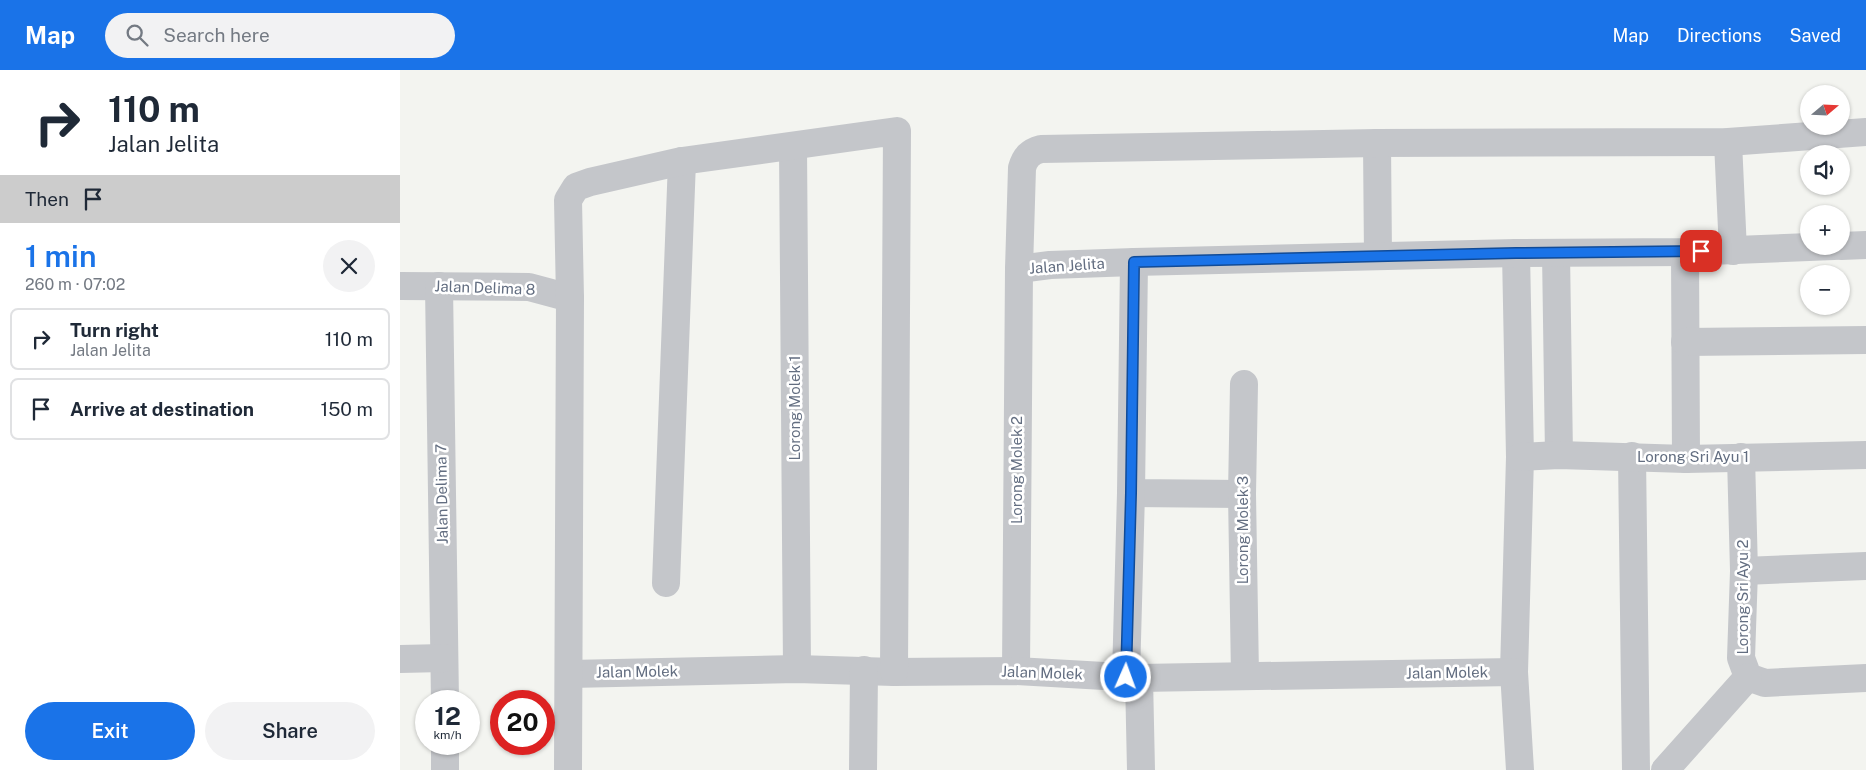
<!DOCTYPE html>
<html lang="en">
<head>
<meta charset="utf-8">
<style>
  :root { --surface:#fff; --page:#f2f2f3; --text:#1f2937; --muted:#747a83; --line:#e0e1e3; --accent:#1a73e8 }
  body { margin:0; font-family:"Public Sans",sans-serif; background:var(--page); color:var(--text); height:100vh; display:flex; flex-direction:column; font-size:19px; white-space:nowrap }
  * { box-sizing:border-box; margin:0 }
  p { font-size:16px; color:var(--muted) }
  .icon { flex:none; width:28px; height:28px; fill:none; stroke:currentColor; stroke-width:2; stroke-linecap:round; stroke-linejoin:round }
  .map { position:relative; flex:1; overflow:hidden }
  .sheet { display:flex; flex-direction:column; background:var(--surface); width:400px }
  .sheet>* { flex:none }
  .top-card { background:#fff; color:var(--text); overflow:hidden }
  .needle { width:32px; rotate:71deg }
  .buttons { position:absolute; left:1400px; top:15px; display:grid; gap:10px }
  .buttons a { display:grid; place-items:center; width:50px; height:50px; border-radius:50%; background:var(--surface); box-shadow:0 1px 4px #0004; font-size:25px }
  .speed { position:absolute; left:15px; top:620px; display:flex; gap:10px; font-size:25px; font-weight:700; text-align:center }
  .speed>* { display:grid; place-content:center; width:65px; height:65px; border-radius:50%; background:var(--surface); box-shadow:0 1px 4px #0004; line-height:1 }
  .speed small { font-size:12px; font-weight:400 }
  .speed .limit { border:8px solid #d22; background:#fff; color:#111 }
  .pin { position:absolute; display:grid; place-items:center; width:42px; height:42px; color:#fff; margin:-21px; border-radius:10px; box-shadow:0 2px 8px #0006 }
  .me { position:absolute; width:55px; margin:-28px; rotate:2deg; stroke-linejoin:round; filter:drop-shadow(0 0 4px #0008) }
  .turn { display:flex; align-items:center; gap:18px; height:105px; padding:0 25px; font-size:22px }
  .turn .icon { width:65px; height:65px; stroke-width:2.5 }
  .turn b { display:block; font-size:35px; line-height:42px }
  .then { display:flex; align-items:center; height:48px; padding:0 25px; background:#0003; gap:10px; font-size:19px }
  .round { display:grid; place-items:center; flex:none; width:52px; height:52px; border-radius:26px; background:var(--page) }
  .summary { display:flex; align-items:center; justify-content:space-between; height:85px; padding:0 25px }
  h1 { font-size:30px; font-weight:600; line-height:38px; color:var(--accent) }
  .cta { display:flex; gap:10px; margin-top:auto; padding:10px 25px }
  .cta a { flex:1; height:58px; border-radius:30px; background:var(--accent); color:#fff; font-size:20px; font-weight:600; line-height:58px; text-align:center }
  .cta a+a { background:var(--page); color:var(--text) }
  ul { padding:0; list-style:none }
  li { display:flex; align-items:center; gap:15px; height:62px; margin:0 10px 8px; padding:0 15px; border:2px solid var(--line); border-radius:8px }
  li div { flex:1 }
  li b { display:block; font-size:19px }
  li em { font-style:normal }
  header { display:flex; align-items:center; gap:30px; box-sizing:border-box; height:70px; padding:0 25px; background:var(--accent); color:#fff }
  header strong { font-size:24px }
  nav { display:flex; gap:28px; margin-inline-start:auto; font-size:18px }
  .search { width:350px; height:45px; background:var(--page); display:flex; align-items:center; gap:12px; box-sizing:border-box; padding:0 18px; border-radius:28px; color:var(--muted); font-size:19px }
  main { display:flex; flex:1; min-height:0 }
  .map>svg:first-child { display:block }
</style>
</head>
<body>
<header>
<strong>Map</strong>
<div class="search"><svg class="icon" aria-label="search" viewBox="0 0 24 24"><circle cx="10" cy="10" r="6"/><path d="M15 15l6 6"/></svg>Search here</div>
<nav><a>Map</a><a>Directions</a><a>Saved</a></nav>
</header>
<main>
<section class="sheet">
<div class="top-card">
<div class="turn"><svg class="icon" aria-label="right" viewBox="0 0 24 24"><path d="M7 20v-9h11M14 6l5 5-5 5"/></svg><div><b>110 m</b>Jalan Jelita</div></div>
<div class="then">Then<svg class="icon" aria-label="arrive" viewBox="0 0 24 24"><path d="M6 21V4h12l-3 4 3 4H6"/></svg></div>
</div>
<div class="summary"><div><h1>1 min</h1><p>260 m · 07:02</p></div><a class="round"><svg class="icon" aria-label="close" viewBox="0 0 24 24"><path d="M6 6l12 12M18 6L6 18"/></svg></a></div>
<ul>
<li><svg class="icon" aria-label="right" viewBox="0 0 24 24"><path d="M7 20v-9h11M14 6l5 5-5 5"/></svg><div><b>Turn right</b><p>Jalan Jelita</p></div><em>110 m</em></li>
<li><svg class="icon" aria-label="arrive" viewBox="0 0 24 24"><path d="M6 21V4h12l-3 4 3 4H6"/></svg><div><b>Arrive at destination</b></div><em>150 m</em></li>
</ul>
<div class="cta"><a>Exit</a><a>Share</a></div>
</section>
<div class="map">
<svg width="1466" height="700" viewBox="0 0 1466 700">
  <rect width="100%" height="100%" fill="#f3f4f0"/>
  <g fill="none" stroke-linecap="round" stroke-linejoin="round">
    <g stroke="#c4c6ca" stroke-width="28">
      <path d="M1328,72L1333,181"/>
      <path d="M977,73L978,186"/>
      <path d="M393,77L397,599"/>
      <path d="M1441,176L1466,175"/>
      <path d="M1285,182L1286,389"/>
      <path d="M1116,183L1120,387L1114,602L1120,700"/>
      <path d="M1156,183L1159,385"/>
      <path d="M734,192L731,423L842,424"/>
      <path d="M619,199L650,195L734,192L1116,183L1285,182L1434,176"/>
      <path d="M0,216L129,217L170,228"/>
      <path d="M39,216L45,631"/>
      <path d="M1285,272L1466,270"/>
      <path d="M844,314L842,424L845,606"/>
      <path d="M1232,386L1236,700"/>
      <path d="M1120,387L1159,385L1286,389L1466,385"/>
      <path d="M1341,387L1344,501L1341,588L1348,607L1365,613L1466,608"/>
      <path d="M1344,501L1466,496"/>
      <path d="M266,513L282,91"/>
      <path d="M0,589L44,588"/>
      <path d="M616,601L619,199L622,98C625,87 630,82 641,79L977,73L1328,72L1466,62"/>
      <path d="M170,604L397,599L494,602L616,601L739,608L1114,602"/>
      <path d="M726,607L731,423"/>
      <path d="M739,608L741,700"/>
      <path d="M45,674V700"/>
      <path d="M168,700L170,228L168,130L176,117L190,112L282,91L497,61L494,602"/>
      <path d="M463,700L464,600"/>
      <path d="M1265,700L1348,607"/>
    </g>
  </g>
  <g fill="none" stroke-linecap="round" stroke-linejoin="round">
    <g stroke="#114b97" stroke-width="12">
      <path id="route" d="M726,607L731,423L734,192L1116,183L1301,181"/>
    </g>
    <use href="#route" stroke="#1a73e8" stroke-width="9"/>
  </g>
  <g text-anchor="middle" stroke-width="5" stroke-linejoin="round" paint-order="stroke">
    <g font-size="15" fill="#636e81" stroke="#fff">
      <text transform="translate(667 196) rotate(-4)" y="5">Jalan Jelita</text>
      <text transform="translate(85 218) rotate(2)" y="5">Jalan Delima 8</text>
      <text transform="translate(395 338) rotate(-90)" y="5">Lorong Molek 1</text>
      <text x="1293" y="392">Lorong Sri Ayu 1</text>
      <text transform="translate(617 400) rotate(-90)" y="5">Lorong Molek 2</text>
      <text transform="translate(42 424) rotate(-91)" y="5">Jalan Delima 7</text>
      <text transform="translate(843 460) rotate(-90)" y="5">Lorong Molek 3</text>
      <text transform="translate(1343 527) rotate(-90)" y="5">Lorong Sri Ayu 2</text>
      <text transform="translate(237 602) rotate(-1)" y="5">Jalan Molek</text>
      <text transform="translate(642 603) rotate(2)" y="5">Jalan Molek</text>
      <text transform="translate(1047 603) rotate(-1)" y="5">Jalan Molek</text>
    </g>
  </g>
</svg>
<div class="buttons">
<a><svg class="needle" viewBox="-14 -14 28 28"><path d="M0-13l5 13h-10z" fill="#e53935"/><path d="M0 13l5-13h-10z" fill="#747a83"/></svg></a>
<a><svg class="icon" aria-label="sound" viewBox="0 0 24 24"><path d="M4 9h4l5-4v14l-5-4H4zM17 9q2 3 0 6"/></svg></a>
<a>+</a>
<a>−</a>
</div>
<div class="speed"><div>12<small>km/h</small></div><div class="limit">20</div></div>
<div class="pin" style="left:1301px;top:181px;background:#d93025"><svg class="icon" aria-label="arrive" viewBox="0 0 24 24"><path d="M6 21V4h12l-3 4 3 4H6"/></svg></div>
<svg class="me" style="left:726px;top:607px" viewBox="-20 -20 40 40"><circle r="17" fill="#1a73e8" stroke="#fff" stroke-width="3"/><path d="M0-11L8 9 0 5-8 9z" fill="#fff"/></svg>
</div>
</main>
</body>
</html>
